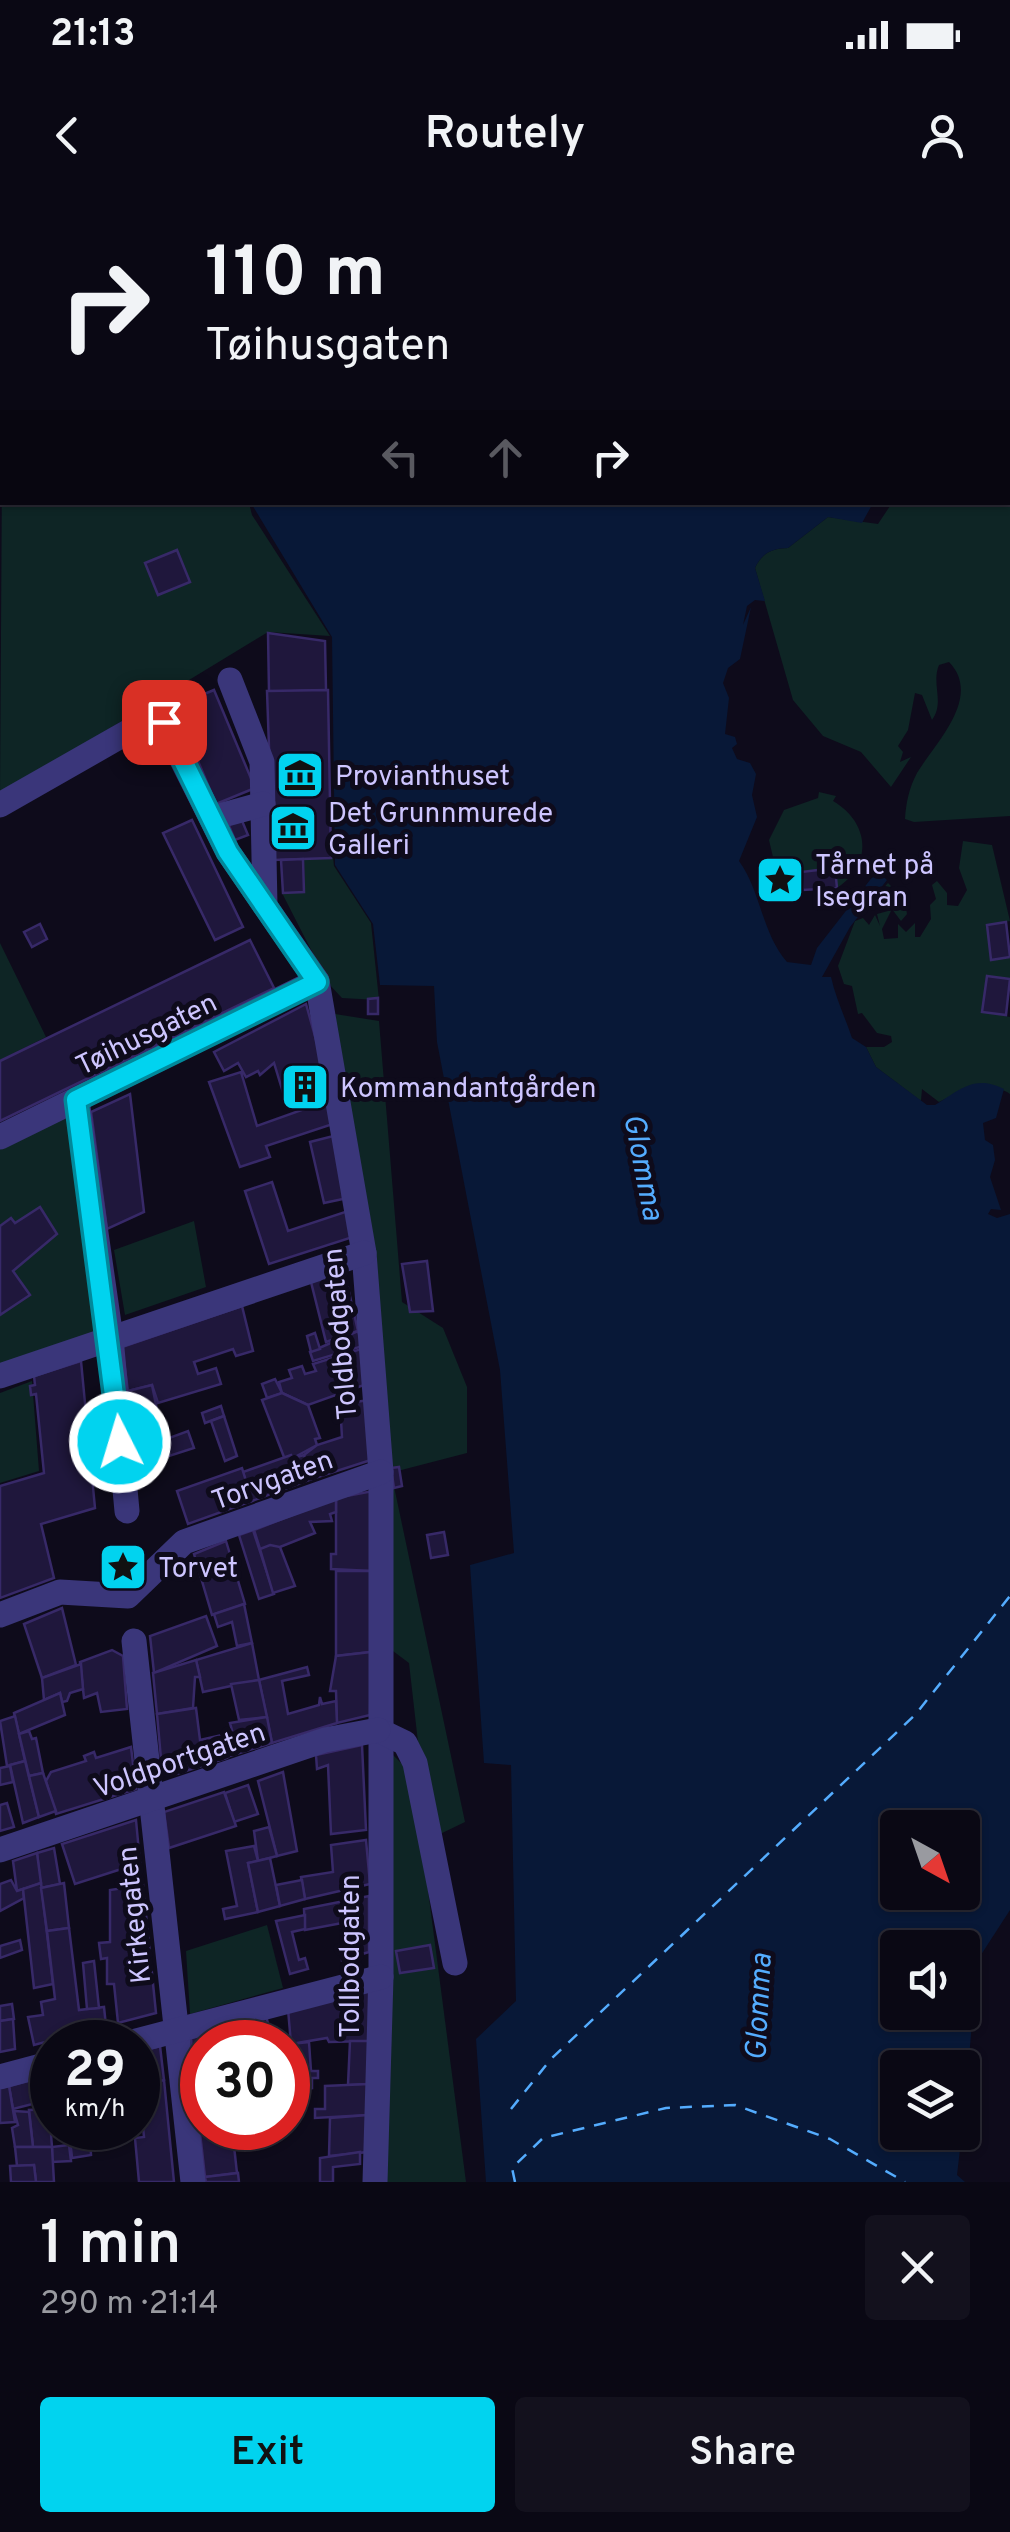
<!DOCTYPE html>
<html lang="en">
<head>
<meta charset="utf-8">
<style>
  :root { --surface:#0a0814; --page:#13111d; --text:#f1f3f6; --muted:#999aa0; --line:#2a2934; --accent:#01d3ef }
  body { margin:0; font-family:Overpass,sans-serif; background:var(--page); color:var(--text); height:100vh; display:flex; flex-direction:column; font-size:38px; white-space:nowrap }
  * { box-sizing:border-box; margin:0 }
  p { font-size:32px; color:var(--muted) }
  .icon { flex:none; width:55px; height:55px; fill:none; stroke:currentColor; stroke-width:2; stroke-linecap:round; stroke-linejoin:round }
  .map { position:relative; height:1982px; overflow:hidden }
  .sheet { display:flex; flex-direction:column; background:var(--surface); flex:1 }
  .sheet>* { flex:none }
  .top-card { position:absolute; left:0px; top:0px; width:1010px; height:305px; box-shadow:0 2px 8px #0004,0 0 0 2px var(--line); background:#0a0814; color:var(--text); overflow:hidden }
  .needle { width:65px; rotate:140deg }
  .fabs { position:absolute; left:880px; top:1610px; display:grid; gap:20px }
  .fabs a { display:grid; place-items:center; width:100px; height:100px; border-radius:10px; background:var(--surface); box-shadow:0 2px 8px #0004,0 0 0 2px var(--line); font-size:50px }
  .speed { position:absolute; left:30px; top:1820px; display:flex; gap:20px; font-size:50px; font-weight:700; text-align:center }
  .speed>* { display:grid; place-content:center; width:130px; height:130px; border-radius:50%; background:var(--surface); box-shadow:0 2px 8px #0004,0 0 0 2px var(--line); line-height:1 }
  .speed small { font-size:25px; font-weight:400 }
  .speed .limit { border:15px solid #d22; background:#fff; color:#111 }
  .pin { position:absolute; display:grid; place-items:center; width:85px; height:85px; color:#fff; margin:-42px; border-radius:20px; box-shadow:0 5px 15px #0006 }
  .me { position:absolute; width:110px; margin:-55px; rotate:355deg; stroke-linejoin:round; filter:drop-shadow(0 0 8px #0008) }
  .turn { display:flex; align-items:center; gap:35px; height:210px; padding:0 40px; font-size:45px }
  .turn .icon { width:130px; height:130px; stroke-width:2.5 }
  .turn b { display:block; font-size:70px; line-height:85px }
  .lanes { display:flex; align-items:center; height:95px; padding:0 40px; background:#0003; justify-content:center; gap:50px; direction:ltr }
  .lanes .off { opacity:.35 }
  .round { display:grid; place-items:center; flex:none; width:105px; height:105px; border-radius:10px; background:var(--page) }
  .headline { display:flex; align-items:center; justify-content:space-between; height:170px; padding:0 40px }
  h1 { font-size:60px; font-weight:600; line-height:75px }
  .button { display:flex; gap:20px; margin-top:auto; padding:20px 40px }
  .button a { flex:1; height:115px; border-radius:10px; background:var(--accent); color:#111; font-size:40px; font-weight:600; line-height:115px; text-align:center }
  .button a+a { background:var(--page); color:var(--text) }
  .status { display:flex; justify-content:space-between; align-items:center; height:70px; padding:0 50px; background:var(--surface); direction:ltr }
  .status svg { height:28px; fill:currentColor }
  header { display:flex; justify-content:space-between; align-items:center; height:130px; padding:0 40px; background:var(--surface); font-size:45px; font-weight:600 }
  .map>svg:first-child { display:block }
</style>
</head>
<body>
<div class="status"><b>21:13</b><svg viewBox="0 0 49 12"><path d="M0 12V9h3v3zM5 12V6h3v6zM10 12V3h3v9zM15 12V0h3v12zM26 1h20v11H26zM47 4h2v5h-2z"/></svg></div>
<header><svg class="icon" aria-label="back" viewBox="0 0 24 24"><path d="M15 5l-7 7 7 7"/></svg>Routely<svg class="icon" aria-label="person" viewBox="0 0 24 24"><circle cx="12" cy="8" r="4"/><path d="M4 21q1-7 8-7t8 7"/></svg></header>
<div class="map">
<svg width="1010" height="1982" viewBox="0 0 1010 1982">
  <rect width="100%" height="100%" fill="#0e0b1b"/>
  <g fill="#0e2525">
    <path d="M0,0H81L2,2L0,103Z"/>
    <path d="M925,0H1010V616L914,622L905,619C906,603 909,588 917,573C935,543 983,497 949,462L939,465C931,484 945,502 932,520L922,495L915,493L908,530L898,546L903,552L900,562L911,557L891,587L861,552L823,536L793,500L755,368C761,354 772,348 788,348L828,317L878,324L892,303L1008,302V2Z"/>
    <path d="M2,267V302L249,303L252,315L330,436L268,432L0,595Z"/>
    <path d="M819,592L836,596L833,601C869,622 874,664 837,688L835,669L801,672L803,690L776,670L769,640L784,610L818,598Z"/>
    <path d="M963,641L992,645L1010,721L987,725L991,759L1010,757V779L987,776L982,811L1010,817V894C990,879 958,892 939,902L922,889L921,901L876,867L866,847H884L892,842L891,836L877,833L862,813L858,814L852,786L844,784L838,766L855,721L863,718L869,725L875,715L880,726L877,714L888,711L874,699L888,683L891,686L885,691L896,707L906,708L907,714L901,721L892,709L882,729L884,739L898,738V724L906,732L915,723V737H920L931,719L930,705L936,699L932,685L937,681L947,693V705L958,706L967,690L959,668Z"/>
    <path d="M333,657L334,666L371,723L379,800L342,798L328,783L282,693L305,692L304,659Z"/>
    <path d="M0,743L46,837L0,860Z"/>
    <path d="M335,814L379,821L402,1102L443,1128L467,1187V1253L386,1274Z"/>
    <path d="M74,908L104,1135L0,1170V943Z"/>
    <path d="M194,1021L206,1087L125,1115L114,1050Z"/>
    <path d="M32,1181L39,1271L0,1283V1193Z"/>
    <path d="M392,1277L465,1622L438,1635L419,1551L409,1463L389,1448Z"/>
    <path d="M391,1553L413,1575L466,1982H381Z"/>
    <path d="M267,1725L283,1788L190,1814L186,1751Z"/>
  </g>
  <g fill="#081837" fill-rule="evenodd">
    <path d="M179,0H925V2Z"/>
    <path d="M2,100V266L0,269V103Z"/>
    <path d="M251,303H873L862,323L828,317L788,348C772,348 761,354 755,368L765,401L755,400L747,406L743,425L751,407L740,459L728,468L723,483L729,498L725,534L735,537L737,544L732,548L737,559L750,563L756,574L752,595L757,617L739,661C761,691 762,734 787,762L811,765L817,748L877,671L887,680L850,727L822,777H831C836,799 845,817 852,838L866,847L876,867L927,905H935C960,890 974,874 1004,889L996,918L983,923L985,940L993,945L995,960L990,977L1001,1010L991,1009L988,1014L997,1018L1010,1014V1710L977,1761L963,1932L962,1868H898V1932H962L957,1975L965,1982H486L476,1839L516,1801L511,1565L484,1563L470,1365L514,1353L500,1170L437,842L434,786L380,785L373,724L335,665L332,437ZM898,1628H962V1692H898ZM898,1748H962V1812H898Z"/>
  </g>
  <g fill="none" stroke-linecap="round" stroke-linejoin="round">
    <g stroke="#54acfe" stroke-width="2.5" stroke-dasharray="12 10" stroke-linecap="butt">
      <path d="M511,1909L551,1859L915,1515L1010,1396"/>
      <path d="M515,1982L512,1968L543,1938L666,1908L735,1905L830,1939L905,1982"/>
    </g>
  </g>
  <g fill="#1f173c" stroke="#372968" stroke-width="2.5">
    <path d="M177,350L190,382L158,395L145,363Z"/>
    <path d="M268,433L325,441L326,490L269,492Z"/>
    <path d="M214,490L255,588L216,604L175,506Z"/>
    <path d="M328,490L331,658L273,660L267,491Z"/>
    <path d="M240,616L248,635L235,640L227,621Z"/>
    <path d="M192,620L243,727L215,740L163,633Z"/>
    <path d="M303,659L304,692L283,693L281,660Z"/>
    <path d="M835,668L837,688L803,690L801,672Z"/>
    <path d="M1006,722L1010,757L991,760L987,725Z"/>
    <path d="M40,724L47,739L32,747L24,732Z"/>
    <path d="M250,740L274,788L0,921V861Z"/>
    <path d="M987,776L1010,779L1006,815L982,812Z"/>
    <path d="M378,798V814H368V799Z"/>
    <path d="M306,804L339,922L266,946L270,957L240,967L209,882L241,872L257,926L313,906L309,892L285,899L274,863L260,875L258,871L246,877L238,863L224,871L214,852Z"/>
    <path d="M130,894L144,1012L107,1029L91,912Z"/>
    <path d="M341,934L343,999L324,1003L310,942Z"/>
    <path d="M272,982L288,1031L348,1011L356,1036L269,1064L245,991Z"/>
    <path d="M40,1007L57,1034L13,1071L30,1095L0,1115V1026L11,1018L15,1023Z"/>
    <path d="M427,1061L433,1111L410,1112L402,1064Z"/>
    <path d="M336,1073L346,1079L358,1131L326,1142L311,1082Z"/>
    <path d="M242,1106L253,1151L236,1156L233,1149L194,1162L198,1174L216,1168L221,1184L158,1203L152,1185L128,1191L122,1147Z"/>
    <path d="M358,1131L363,1146L313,1161L310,1152Z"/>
    <path d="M315,1133L320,1149L311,1152L307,1136Z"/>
    <path d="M361,1149L367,1184L308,1205L282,1193L279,1182L292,1178L289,1170L302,1166L305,1174L316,1171L313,1164Z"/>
    <path d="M81,1161L95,1308L41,1324L54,1378L0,1398V1286L44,1273L36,1194L31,1195L30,1186L35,1185L34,1176Z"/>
    <path d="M275,1179L282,1193L267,1198L262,1184Z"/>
    <path d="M152,1185L163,1240L136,1247L128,1191Z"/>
    <path d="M282,1193L308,1205L320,1238L315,1239L317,1245L293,1258L284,1257L262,1200Z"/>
    <path d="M370,1200L374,1259L312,1279L304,1255L317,1245L342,1237L340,1204Z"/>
    <path d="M221,1206L224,1216L205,1223L202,1213Z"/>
    <path d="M224,1216L237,1256L225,1261L211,1221Z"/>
    <path d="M188,1231L194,1248L166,1257L161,1241Z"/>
    <path d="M291,1255L293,1258L304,1255L312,1279L252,1301L243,1272Z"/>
    <path d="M399,1267L402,1286L394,1288L391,1268Z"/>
    <path d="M242,1268L252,1301L188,1324L177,1291Z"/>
    <path d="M373,1291L372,1371L331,1369V1354H336V1298Z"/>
    <path d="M336,1298V1312L330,1314L332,1321L310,1322L315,1333L280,1347L260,1349L254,1330Z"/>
    <path d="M253,1330L274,1394L259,1399L239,1335Z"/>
    <path d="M444,1332L448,1355L431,1358L427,1335Z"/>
    <path d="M226,1341L245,1404L212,1415L194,1354Z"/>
    <path d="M270,1345L280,1347L295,1386L273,1393L260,1349Z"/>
    <path d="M336,1371H372L371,1452L336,1456Z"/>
    <path d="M244,1404L252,1443L237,1446L232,1422L218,1427L214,1414Z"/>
    <path d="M62,1408L76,1465L42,1478L24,1424Z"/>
    <path d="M206,1416L217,1446L154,1473L150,1436Z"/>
    <path d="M252,1443L259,1480L203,1492L196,1460Z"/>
    <path d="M112,1450L123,1456L127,1509L101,1512L97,1493L84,1498L80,1462Z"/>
    <path d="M371,1452L370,1515L337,1523L336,1491H330L336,1456Z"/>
    <path d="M196,1460L200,1477H195L193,1508L157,1514L153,1473Z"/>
    <path d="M81,1464L83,1489L70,1493L67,1501L62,1502L60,1493L44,1500L42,1478Z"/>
    <path d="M307,1467L309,1475L282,1481L288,1514L319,1505L320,1497L322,1504L336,1501L337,1523L272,1543L259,1480Z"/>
    <path d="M259,1480L267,1517L239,1520L231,1484Z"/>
    <path d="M60,1493L65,1515L19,1534L14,1513Z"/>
    <path d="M196,1508L200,1540L222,1535L227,1558L170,1576L162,1570L157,1514Z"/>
    <path d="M15,1516L25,1561L7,1566L0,1521Z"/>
    <path d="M267,1517L272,1543L227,1557L222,1538L233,1534L230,1523Z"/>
    <path d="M29,1531L32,1539L36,1538L43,1573L29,1576L19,1534Z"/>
    <path d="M362,1545L366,1630L331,1634L328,1565L317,1569L316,1555Z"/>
    <path d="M131,1547L136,1589L56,1614L46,1581L51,1572L86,1561L84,1556L94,1552L96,1558Z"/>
    <path d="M25,1561L39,1617L23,1623L10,1565Z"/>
    <path d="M10,1566L13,1582L0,1585V1568Z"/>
    <path d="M283,1572L297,1651L277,1656L258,1581Z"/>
    <path d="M43,1573L56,1611L39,1617L29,1576Z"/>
    <path d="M248,1585L258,1614L234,1622L225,1593Z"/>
    <path d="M224,1592L236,1626L169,1648L164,1612Z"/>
    <path d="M7,1603L14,1627L0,1631V1605Z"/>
    <path d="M136,1620L140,1663L75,1684L62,1644Z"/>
    <path d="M269,1627L277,1656L258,1661L254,1631Z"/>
    <path d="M366,1640L370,1684L305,1699L301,1677L333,1672L331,1645Z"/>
    <path d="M254,1646L258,1661L248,1663L258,1712L225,1719L223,1709L237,1706L226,1651Z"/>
    <path d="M54,1648L60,1684L41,1688L37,1653Z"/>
    <path d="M37,1653L41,1683L17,1691L13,1661Z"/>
    <path d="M270,1658L280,1706L258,1712L248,1663Z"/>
    <path d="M11,1680L17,1691L23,1689L24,1698L0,1711V1684Z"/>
    <path d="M302,1680L305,1699L280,1706L276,1685Z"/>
    <path d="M41,1683L53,1784L34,1788L23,1689Z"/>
    <path d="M64,1683L69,1728L47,1731L41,1688Z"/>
    <path d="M143,1685L156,1813L118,1823L114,1784H107V1758L101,1759L99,1743L110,1742V1690Z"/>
    <path d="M369,1696V1752L342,1760V1723L305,1730L304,1709Z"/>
    <path d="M305,1715V1729L292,1732L299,1760L305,1758L308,1769L290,1774L276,1721Z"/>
    <path d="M69,1728L79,1810L104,1807L106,1826L34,1845L28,1817L43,1815L41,1802L55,1799L47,1731Z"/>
    <path d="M20,1740L22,1750L0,1758V1746Z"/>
    <path d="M430,1745L434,1768L400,1773L396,1751Z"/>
    <path d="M94,1761L99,1808L87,1809L83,1763Z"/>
    <path d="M369,1787V1841L329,1842L327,1838L291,1844L288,1809Z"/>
    <path d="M12,1804L14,1819L0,1821V1806Z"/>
    <path d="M266,1816L273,1842H202V1897L196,1898L191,1838Z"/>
    <path d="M13,1819L15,1849L0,1852V1821Z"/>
    <path d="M350,1841H369V1884L348,1885Z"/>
    <path d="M309,1842L311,1871H318V1878H312V1888L293,1890L291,1844Z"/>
    <path d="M160,1846L164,1880L138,1887V1852Z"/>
    <path d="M52,1874V1899L13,1909L9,1886Z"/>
    <path d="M164,1880L174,1982H139L135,1938L144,1937L139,1886Z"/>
    <path d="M369,1884L368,1915L315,1918V1909H325V1886Z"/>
    <path d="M9,1886L15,1922L0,1923V1888Z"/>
    <path d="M202,1897V1928H232L237,1973L205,1977L196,1898Z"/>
    <path d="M49,1909L52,1947H33L29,1910Z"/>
    <path d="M14,1911L29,1912L33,1947H15L12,1928L18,1925Z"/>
    <path d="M368,1915L367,1952L329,1956L330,1918Z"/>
    <path d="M90,1938L91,1955L72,1958L70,1939Z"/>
    <path d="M69,1945L71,1961L52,1962V1947Z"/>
    <path d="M15,1947H52L54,1982H36L34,1965L17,1966Z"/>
    <path d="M360,1952V1964L333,1967V1982H320V1958Z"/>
    <path d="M34,1965L36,1982H11L10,1966Z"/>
    <path d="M238,1973L239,1982H206L205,1977Z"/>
  </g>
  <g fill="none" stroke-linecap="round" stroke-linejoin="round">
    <g stroke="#3a367a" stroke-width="25">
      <path d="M230,480L262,562L265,705"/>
      <path d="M0,605L140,525L163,522L228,652L317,781L364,1053L381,1272V1777L375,1982"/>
      <path d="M212,618L263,604"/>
      <path d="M77,900L111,1138L127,1311"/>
      <path d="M0,937L317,781"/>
      <path d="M0,1176L364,1053"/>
      <path d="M0,1415L60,1392L128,1396L184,1342L381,1272"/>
      <path d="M134,1441L193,1982"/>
      <path d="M378,1530L405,1543L415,1563L455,1763"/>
      <path d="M0,1650L325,1540L378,1530"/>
      <path d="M132,1842L381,1777"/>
      <path d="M0,1877L52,1863"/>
    </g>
  </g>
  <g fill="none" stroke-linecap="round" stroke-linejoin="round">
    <g stroke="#01899b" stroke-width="25">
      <path id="route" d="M120,1242L76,900L317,782L228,652L164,522"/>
    </g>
    <use href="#route" stroke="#01d3ef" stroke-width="18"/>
  </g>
  <defs>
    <g id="museum-square" transform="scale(2.5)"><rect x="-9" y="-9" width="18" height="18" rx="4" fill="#01d3ef" stroke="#0e0b1b"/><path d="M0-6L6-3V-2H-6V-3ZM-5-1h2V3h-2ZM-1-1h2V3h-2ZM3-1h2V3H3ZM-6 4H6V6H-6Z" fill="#111"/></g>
    <g id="sight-square" transform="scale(2.5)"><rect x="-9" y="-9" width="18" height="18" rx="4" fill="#01d3ef" stroke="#0e0b1b"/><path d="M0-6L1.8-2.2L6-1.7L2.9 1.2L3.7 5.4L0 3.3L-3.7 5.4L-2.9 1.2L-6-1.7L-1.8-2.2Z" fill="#111"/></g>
    <g id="building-square" transform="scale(2.5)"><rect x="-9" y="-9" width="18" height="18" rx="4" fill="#01d3ef" stroke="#0e0b1b"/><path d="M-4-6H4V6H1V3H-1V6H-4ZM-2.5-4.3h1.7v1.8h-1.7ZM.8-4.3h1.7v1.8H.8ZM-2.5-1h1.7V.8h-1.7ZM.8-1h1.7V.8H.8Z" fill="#111"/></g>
  </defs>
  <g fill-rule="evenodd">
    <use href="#museum-square" x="300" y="575"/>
    <use href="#museum-square" x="293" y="628"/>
    <use href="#sight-square" x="780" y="680"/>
    <use href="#building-square" x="305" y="887"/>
    <use href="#sight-square" x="123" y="1367"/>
  </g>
  <g text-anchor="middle" stroke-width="10" stroke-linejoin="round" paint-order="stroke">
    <g font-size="28" fill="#cdc5ff" stroke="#0e0b1b" text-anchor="start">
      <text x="335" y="585">Provianthuset</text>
      <text x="328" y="622">Det Grunnmurede<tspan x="328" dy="32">Galleri</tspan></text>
      <text x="815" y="674">Tårnet på<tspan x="815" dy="32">Isegran</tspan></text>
      <text x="340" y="897">Kommandantgården</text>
      <text x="158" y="1377">Torvet</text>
    </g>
    <g font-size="28" fill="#cdc5ff" stroke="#0e0b1b">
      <text transform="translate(146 833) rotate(-26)" y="10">Tøihusgaten</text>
      <text transform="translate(339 1134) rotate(-95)" y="10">Toldbodgaten</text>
      <text transform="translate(272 1279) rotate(-20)" y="10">Torvgaten</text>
      <text transform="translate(179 1559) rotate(-19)" y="10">Voldportgaten</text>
      <text transform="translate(133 1715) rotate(-96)" y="10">Kirkegaten</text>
      <text transform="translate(349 1756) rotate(-90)" y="10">Tollbodgaten</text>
    </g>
    <g font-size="30" font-style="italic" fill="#54acfe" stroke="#0e0b1b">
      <text transform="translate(644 967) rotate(79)" y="10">Glomma</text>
      <text transform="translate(758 1807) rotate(-87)" y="10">Glomma</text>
    </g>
  </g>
</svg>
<div class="fabs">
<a><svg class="needle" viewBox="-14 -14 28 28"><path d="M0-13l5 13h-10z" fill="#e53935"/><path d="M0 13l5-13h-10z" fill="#999aa0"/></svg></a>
<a><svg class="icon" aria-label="sound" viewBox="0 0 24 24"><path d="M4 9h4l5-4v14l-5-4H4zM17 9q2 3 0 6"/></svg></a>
<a><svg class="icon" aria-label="layers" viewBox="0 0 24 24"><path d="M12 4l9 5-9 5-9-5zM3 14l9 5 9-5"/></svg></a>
</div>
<div class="speed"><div>29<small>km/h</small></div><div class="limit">30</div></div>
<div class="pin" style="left:164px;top:522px;background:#d93025"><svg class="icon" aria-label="arrive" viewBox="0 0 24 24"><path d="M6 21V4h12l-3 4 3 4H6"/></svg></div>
<svg class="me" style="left:120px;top:1242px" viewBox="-20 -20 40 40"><circle r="17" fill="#01d3ef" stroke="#fff" stroke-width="3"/><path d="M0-11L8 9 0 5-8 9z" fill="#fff"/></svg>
<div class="top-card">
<div class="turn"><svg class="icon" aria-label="right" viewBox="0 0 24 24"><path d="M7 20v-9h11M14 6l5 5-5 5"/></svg><div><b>110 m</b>Tøihusgaten</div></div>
<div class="lanes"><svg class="icon off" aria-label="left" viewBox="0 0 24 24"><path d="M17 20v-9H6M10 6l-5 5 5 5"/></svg><svg class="icon off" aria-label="ahead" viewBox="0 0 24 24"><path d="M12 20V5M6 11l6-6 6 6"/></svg><svg class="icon" aria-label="right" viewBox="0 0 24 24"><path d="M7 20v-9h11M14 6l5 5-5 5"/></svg></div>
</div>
</div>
<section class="sheet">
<div class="headline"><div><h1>1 min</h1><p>290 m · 21:14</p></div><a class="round"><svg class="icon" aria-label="close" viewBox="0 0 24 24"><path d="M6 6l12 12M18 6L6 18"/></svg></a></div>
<div class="button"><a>Exit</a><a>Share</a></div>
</section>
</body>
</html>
